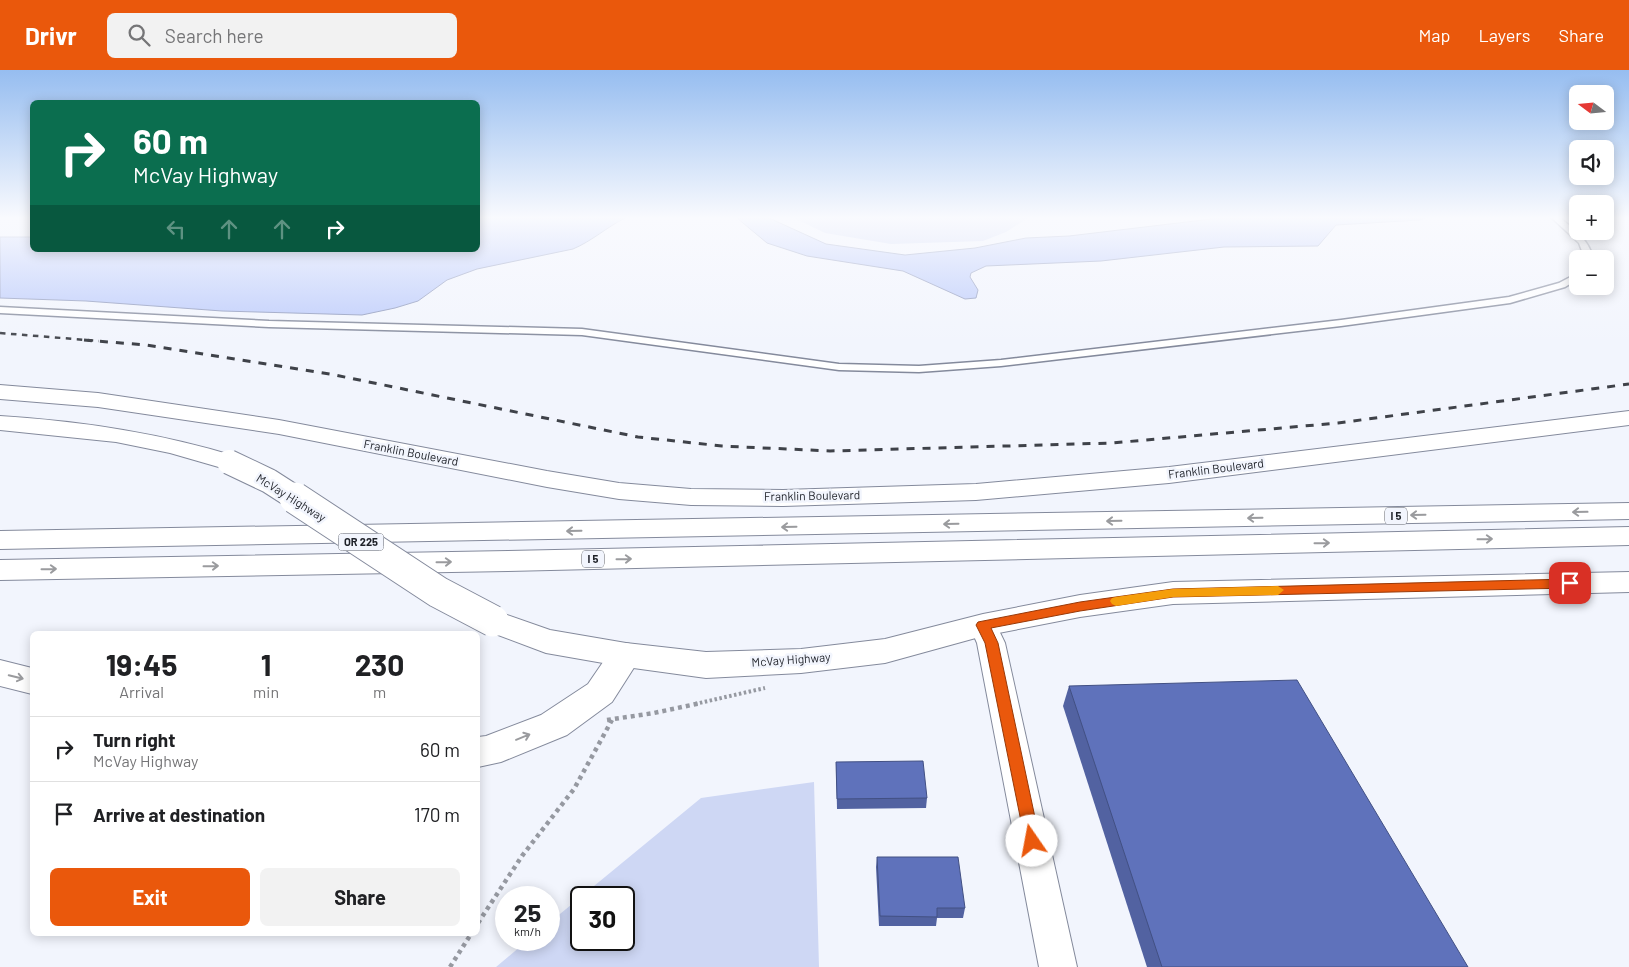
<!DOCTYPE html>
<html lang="en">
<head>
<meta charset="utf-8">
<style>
  :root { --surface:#fff; --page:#f2f2f2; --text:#202124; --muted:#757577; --line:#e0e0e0; --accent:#ea580c }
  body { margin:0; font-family:Barlow,sans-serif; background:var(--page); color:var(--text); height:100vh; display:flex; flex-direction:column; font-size:19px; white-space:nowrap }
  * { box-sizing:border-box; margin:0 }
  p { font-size:16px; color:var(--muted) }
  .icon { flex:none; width:28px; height:28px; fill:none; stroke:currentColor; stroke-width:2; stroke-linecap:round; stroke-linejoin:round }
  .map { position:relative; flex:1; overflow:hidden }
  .side { position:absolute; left:30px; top:561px; width:450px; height:305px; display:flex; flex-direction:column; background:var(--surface); border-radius:8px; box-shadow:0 2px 12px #0003 }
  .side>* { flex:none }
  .top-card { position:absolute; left:30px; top:30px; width:450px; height:152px; border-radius:8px; box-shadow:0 2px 12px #0003; background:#0b6e4f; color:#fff; overflow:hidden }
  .needle { width:32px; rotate:286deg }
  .tools { position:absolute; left:1569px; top:15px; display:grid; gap:10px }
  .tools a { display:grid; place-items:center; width:45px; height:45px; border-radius:8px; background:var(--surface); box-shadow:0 2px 12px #0003; font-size:25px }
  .speed { position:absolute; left:495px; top:816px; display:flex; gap:10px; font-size:25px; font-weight:700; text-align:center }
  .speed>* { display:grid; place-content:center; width:65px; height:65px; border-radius:50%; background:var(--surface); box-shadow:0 2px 12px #0003; line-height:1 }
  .speed small { font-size:12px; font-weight:400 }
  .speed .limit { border:2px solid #111; border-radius:8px; background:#fff; color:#111 }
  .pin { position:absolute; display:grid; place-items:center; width:42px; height:42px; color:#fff; margin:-21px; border-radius:10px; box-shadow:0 2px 8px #0006 }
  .me { position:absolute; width:55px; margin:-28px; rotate:348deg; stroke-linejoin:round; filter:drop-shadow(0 0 4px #0008) }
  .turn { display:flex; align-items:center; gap:18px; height:105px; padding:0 20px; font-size:22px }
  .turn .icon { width:65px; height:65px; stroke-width:2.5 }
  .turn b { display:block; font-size:35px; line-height:42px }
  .lanes { display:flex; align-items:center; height:48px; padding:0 20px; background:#0003; justify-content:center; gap:25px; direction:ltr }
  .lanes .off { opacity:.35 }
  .eta { display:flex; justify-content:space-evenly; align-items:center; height:85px; text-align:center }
  .eta b { font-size:30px; font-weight:700; line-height:35px }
  .cta { display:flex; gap:10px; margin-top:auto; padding:10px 20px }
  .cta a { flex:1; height:58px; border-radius:8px; background:var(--accent); color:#fff; font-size:20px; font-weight:700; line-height:58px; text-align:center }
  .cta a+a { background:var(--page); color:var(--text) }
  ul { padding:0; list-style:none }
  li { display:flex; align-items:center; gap:15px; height:65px; padding:0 20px; border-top:1px solid var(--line) }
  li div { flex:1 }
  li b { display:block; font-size:19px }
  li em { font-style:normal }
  header { display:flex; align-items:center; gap:30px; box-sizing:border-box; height:70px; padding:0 25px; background:var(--accent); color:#fff }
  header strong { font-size:24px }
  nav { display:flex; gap:28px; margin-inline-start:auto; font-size:18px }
  .search { width:350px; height:45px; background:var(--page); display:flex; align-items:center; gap:12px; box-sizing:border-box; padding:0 18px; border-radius:8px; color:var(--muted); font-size:19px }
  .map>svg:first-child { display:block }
</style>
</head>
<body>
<header>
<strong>Drivr</strong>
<div class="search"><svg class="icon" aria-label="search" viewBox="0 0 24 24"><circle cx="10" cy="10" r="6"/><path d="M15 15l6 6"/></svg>Search here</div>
<nav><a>Map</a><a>Layers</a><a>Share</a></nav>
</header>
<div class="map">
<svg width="1629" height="897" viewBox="0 0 1629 897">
  <rect width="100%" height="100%" fill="#f2f5fd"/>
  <g fill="#ced7f4" fill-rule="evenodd">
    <path d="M794,148H1028L1006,162L983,171L891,174L825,163Z"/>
    <path d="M814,712L819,897H496L528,870H549V853L701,728ZM581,828H624V870H581Z"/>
  </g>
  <g fill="#bccbfb" stroke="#8d98bc">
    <path d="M478,148H625C607,157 592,171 573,179L477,199L447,210L418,231L395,238L362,245L222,241L86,231L0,228V167H32V180H478Z"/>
    <path d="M737,148H769L826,174L905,185L975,178L1026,168L1069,166L1220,148H1426L1419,150L1336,155L1318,176L1224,177L1101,191L986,196L971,203L970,207L978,220L976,228L965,229L903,201L807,186L767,173Z"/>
  </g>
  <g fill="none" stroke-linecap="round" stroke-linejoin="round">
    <g stroke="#848a9c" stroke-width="3">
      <g id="service">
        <path d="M1552,148H1560C1574,159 1590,171 1593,189H1585L1579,173Z"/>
        <path d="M1578,203V209L1565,217L1510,233L1341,256L1001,296L919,302L839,300L582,265L269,257L0,243V237L269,251L582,259L839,294L919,296L1001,290L1341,250L1509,227L1559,213Z"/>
      </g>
    </g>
    <g stroke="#848a9c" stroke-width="2">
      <path id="minor" d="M983,545L993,548L1005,573L1077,897H1039L977,573L969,555L973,548Z"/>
    </g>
    <g stroke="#848a9c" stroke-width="2">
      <g id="primary">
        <path d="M0,315L98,323L279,350L547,401L619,413L691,419L783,420L976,414L1169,397L1629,341V355L1169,413L976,430L783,436L691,435L619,429L547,417L279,364L98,337L0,329Z"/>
        <path d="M0,346C81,351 160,363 238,387L242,392L238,397L229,400L170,383L116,372L0,360Z"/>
        <path d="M1629,502V522L1173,534L1080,547L983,566L885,593L801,603L706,608L626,597L546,583L482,559L477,551L482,543L493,540L550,560L626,573L706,582L801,579L885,569L983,544L1080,525L1173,512Z"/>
      </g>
    </g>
    <g stroke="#848a9c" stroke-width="2">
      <g id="motorway">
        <path d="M1629,433V449L0,479V461Z"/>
        <path d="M1629,457V475L508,501L0,510V490L508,481Z"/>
        <path d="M626,573L638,576L642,585L612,632L567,665L501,692L478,697V667L486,666L541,645L588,614L614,576Z"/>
        <path d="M0,590L32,598V624L0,616Z"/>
      </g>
    </g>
    <path stroke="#9699a1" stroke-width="4" stroke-dasharray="2.5 2.5" stroke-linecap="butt" d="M695,634L765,618"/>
    <g stroke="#9699a1" stroke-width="4.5" stroke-dasharray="4 4" stroke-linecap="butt">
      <path d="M607,650L654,643L701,633"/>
      <path d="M478,853L522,786L574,719L612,650"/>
      <path d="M450,897L471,864"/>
    </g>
    <use href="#service" fill="#fff" fill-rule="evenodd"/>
    <use href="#minor" fill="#fff" fill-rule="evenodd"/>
    <use href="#primary" fill="#fff" fill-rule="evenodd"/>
    <use href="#motorway" fill="#fff" fill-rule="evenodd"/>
    <path stroke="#3f4249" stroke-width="2.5" stroke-dasharray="5.5 5.5" stroke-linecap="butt" d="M0,263L99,271"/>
    <path stroke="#3f4249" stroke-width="3" stroke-dasharray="8 8" stroke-linecap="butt" d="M84,270L146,275L330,304L638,367L722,376L830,381L1112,373L1338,353L1629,314"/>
    <g stroke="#848a9c" stroke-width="26" stroke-linecap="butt">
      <path id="primary-bridge-far1" d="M229,392L269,411L297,429"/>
    </g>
    <g stroke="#848a9c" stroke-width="33" stroke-linecap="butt">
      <path id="primary-bridge" d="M295,428L438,522L493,551"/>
    </g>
    <use href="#primary-bridge-far1" stroke="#fff" stroke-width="24"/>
    <use href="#primary-bridge" stroke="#fff" stroke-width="31"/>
  </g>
  <g fill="#5262a1">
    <path d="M1069,616L1468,897H1147L1063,636Z"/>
    <path d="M836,692L927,728L926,738L837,739Z"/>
    <path d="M877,787L965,838L963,848H937L936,856H879L876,797Z"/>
  </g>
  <g fill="#5f72bb" stroke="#425083">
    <path d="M1297,610L1468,897H1162L1069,616Z"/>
    <path d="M923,691L927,728L837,729L836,692Z"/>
    <path d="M877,787H958L965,838H937V847L880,846Z"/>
  </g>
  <defs><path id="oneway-shaft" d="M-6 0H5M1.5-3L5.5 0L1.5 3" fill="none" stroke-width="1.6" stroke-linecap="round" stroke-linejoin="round" transform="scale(1.25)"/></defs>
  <g stroke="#9a9b9e">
    <use href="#oneway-shaft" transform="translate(1580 442) rotate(179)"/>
    <use href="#oneway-shaft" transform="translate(1418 445) rotate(179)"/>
    <use href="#oneway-shaft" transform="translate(1255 448) rotate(179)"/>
    <use href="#oneway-shaft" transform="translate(1114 451) rotate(179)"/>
    <use href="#oneway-shaft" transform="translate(951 454) rotate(179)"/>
    <use href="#oneway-shaft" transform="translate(789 457) rotate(179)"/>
    <use href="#oneway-shaft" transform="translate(574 461) rotate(179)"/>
    <use href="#oneway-shaft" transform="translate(1485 469) rotate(-1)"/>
    <use href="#oneway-shaft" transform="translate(1322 473) rotate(-1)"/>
    <use href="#oneway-shaft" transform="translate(624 489) rotate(-1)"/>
    <use href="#oneway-shaft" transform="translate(444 492) rotate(-1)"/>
    <use href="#oneway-shaft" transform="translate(211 496) rotate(-1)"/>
    <use href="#oneway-shaft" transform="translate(49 499) rotate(-1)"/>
    <use href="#oneway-shaft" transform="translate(16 607) rotate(14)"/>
    <use href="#oneway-shaft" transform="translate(523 667) rotate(-22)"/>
  </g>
  <linearGradient id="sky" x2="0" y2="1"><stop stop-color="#96bdf0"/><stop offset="0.54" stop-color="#f9fafe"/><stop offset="1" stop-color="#f9fafe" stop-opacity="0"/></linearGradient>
  <rect width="1629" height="274" fill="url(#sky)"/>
  <path fill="#ea580c" stroke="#983908" d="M1570,509L1576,513L1570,518L1173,527L1080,541L991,558L998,573L1040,771L1038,776L1032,778L1026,776L985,573L976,555L978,552L1080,532L1173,519Z"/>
  <path fill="#f59e0b" d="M1278,516L1284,520L1278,525L1173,527L1116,536L1112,534L1110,531L1112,528L1116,527L1173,519Z"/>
  <g text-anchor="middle" stroke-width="5" stroke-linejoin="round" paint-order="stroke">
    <g fill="#f2f5fd" stroke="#5e6168" stroke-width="1">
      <rect x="1385" y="437.5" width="22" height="17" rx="4"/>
      <rect x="338.5" y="463.5" width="45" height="17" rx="4"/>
      <rect x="582" y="480.5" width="22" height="17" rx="4"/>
    </g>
    <g font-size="11" font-weight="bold" fill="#1e2128">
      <text x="1396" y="450">I 5</text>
      <text x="361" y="476">OR 225</text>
      <text x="593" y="493">I 5</text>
    </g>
    <g font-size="12" fill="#1e2128" stroke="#f2f5fd">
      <text transform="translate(411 383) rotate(11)" y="4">Franklin Boulevard</text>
      <text transform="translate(1216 399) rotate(-7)" y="4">Franklin Boulevard</text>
      <text transform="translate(812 426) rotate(-1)" y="4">Franklin Boulevard</text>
      <text transform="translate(291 428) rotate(32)" y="4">McVay Highway</text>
      <text transform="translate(791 590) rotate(-4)" y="4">McVay Highway</text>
    </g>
  </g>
</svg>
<div class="tools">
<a><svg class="needle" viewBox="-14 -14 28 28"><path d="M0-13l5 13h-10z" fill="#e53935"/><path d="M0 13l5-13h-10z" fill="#757577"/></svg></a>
<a><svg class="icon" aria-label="sound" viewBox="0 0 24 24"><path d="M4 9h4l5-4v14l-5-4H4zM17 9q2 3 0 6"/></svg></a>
<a>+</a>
<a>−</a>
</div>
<div class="speed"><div>25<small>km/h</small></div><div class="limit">30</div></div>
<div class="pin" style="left:1570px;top:513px;background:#d93025"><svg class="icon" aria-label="arrive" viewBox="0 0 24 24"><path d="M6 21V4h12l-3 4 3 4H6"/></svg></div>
<svg class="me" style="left:1032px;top:771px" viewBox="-20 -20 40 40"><circle r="19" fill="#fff"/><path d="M0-13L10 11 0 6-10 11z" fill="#ea580c"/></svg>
<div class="top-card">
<div class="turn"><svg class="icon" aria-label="right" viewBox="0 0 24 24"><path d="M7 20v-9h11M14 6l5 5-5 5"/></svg><div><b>60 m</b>McVay Highway</div></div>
<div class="lanes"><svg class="icon off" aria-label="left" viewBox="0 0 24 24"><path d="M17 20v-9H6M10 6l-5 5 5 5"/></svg><svg class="icon off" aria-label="ahead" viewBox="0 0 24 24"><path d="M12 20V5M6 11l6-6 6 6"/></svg><svg class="icon off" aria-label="ahead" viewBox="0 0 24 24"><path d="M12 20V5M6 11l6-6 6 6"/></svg><svg class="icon" aria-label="right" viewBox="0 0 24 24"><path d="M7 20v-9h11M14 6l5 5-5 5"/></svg></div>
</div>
<section class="side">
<div class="eta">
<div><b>19:45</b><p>Arrival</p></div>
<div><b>1</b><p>min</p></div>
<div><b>230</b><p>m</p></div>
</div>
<ul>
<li><svg class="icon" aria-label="right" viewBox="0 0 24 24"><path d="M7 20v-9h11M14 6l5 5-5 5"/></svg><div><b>Turn right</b><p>McVay Highway</p></div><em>60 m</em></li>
<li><svg class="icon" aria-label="arrive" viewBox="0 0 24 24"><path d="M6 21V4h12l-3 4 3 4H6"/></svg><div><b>Arrive at destination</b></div><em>170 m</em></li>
</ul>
<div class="cta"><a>Exit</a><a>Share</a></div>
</section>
</div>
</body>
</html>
